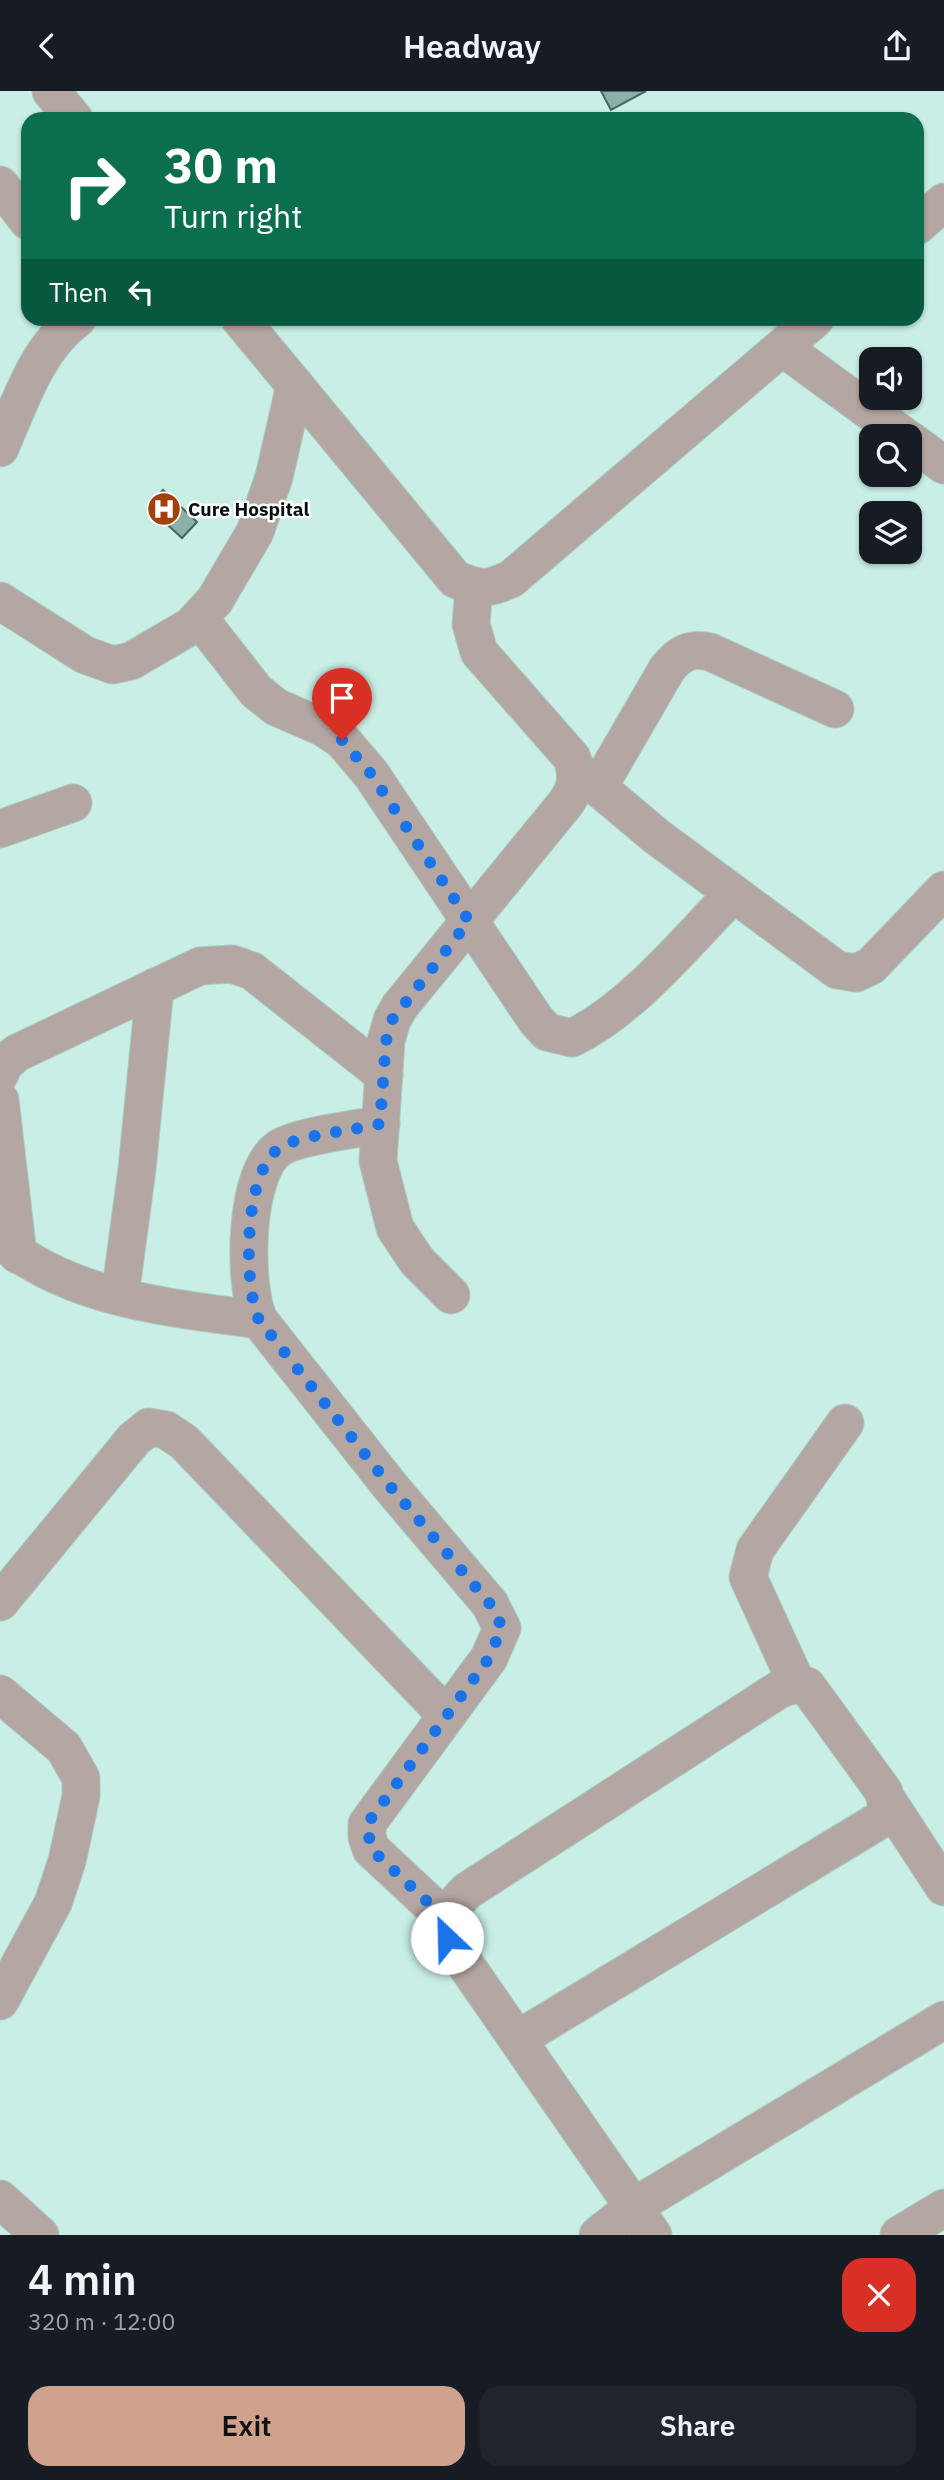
<!DOCTYPE html>
<html lang="en">
<head>
<meta charset="utf-8">
<style>
  :root { --surface:#171b24; --page:#20242c; --text:#f1f3f6; --muted:#9ea1a6; --accent:#cea28d }
  body { margin:0; font-family:"IBM Plex Sans",sans-serif; background:var(--page); color:var(--text); height:100vh; display:flex; flex-direction:column; font-size:26px; white-space:nowrap }
  * { box-sizing:border-box; margin:0 }
  p { font-size:23px; color:var(--muted) }
  .icon { flex:none; width:38px; height:38px; fill:none; stroke:currentColor; stroke-width:2; stroke-linecap:round; stroke-linejoin:round }
  .map { position:relative; height:2144px; overflow:hidden }
  .sheet { display:flex; flex-direction:column; background:var(--surface); flex:1 }
  .sheet>* { flex:none }
  .guide { position:absolute; left:21px; top:21px; width:903px; height:214px; border-radius:21px; box-shadow:0 2px 5px #0004; background:#0b6e4f; color:#fff; overflow:hidden }
  .controls { position:absolute; left:859px; top:256px; display:grid; gap:14px }
  .controls a { display:grid; place-items:center; width:63px; height:63px; border-radius:14px; background:var(--surface); box-shadow:0 2px 5px #0004; font-size:35px }
  .pin { position:absolute; display:grid; place-items:center; width:60px; height:60px; color:#fff; margin:-72px -30px; border-radius:50% 50% 50% 0; rotate:-45deg; box-shadow:0 0 7px #0007 }
  .pin .icon { rotate:45deg }
  .me { position:absolute; width:77px; margin:-38px; rotate:336deg; stroke-linejoin:round; filter:drop-shadow(0 0 5px #0008) }
  .turn { display:flex; align-items:center; gap:24px; height:147px; padding:0 28px; font-size:32px }
  .turn .icon { width:91px; height:91px; stroke-width:2.5 }
  .turn b { display:block; font-size:49px; line-height:60px }
  .then { display:flex; align-items:center; height:66px; padding:0 28px; background:#0003; gap:14px; font-size:26px }
  .round { display:grid; place-items:center; flex:none; width:74px; height:74px; border-radius:21px; background:var(--page) }
  .summary { display:flex; align-items:center; justify-content:space-between; height:119px; padding:0 28px }
  h1 { font-size:42px; font-weight:600; line-height:52px }
  .primary-button { display:flex; gap:14px; margin-top:auto; padding:14px 28px }
  .primary-button a { flex:1; height:80px; border-radius:21px; background:var(--accent); color:#111; font-size:28px; font-weight:600; line-height:80px; text-align:center }
  .primary-button a+a { background:var(--page); color:var(--text) }
  header { display:flex; justify-content:space-between; align-items:center; height:91px; padding:0 28px; background:var(--surface); font-size:32px; font-weight:600 }
  .map>svg:first-child { display:block }
</style>
</head>
<body>
<header><svg class="icon" aria-label="back" viewBox="0 0 24 24"><path d="M15 5l-7 7 7 7"/></svg>Headway<svg class="icon" aria-label="share" viewBox="0 0 24 24"><path d="M12 15V3M7 8l5-5 5 5M5 13v7h14v-7"/></svg></header>
<div class="map">
<svg width="944" height="2144" viewBox="0 0 944 2144">
  <rect width="100%" height="100%" fill="#c8eee5"/>
  <g fill="#8bb0a8" stroke="#446760" stroke-width="2">
    <path d="M601,0H646L611,19Z"/>
    <path d="M163,399L197,431L182,447L148,416Z"/>
  </g>
  <g fill="none" stroke-linecap="round" stroke-linejoin="round">
    <g stroke="#a9cac3" stroke-width="39">
      <g id="minor">
        <path d="M51,0L74,28"/>
        <path d="M0,94L28,130"/>
        <path d="M917,135L944,111"/>
        <path d="M240,228L455,488C481,499 486,499 511,488L815,228"/>
        <path d="M783,257L904,345"/>
        <path d="M910,349L944,374"/>
        <path d="M0,357C20,312 36,258 77,228"/>
        <path d="M0,510L85,564L113,574L131,570L191,535L215,509L255,441L274,386L295,294"/>
        <path d="M199,527L256,600L276,616L324,637L342,649L371,683L536,929L547,941L572,947C632,918 686,851 733,803"/>
        <path d="M575,677L656,745L837,879L856,882L871,875L944,799"/>
        <path d="M598,697L667,578C679,563 690,556 710,561L835,618"/>
        <path d="M0,738L73,712"/>
        <path d="M0,983L4,973L17,962L200,875L232,873L252,880L384,984"/>
        <path d="M0,1009L18,1164"/>
        <path d="M381,1033C355,1039 302,1044 281,1056C243,1078 243,1195 259,1229L390,1395L490,1513L502,1537L489,1567L367,1733V1746L371,1758L446,1828"/>
        <path d="M0,1149C73,1209 169,1216 259,1229"/>
        <path d="M451,1204L417,1170L395,1137L378,1070L386,950L392,929L400,915L565,713C577,696 578,687 572,667L479,561L471,533L474,496"/>
        <path d="M120,1205L137,1078L155,896"/>
        <path d="M0,1511L134,1348L149,1336L166,1339L184,1351L446,1624"/>
        <path d="M797,1593L748,1486L755,1459L845,1332"/>
        <path d="M0,1603L64,1657L81,1687V1705L67,1770L53,1812L0,1910"/>
        <path d="M887,1709L944,1796"/>
        <path d="M518,1948L885,1726L887,1718L884,1701L807,1595L797,1593L780,1598L467,1800C451,1816 446,1824 447,1847L653,2144"/>
        <path d="M0,2108L40,2144"/>
        <path d="M598,2144L635,2115L944,1929"/>
        <path d="M899,2144L944,2117"/>
      </g>
    </g>
    <use href="#minor" stroke="#b4a6a0" stroke-width="37"/>
  </g>
  <g fill="none" stroke-linecap="round" stroke-linejoin="round">
    <path stroke="#1a73e8" stroke-width="12" stroke-dasharray="0 21.6" d="M342,649L371,683L469,830L392,929L386,950L380,1033C355,1039 301,1044 281,1056C243,1078 243,1195 259,1229L390,1395L490,1513L502,1536L489,1567L367,1733L371,1758L446,1828L447,1847"/>
  </g>
  <defs>
    <g id="hospital-disc" transform="scale(1.75)"><circle r="9.5" fill="#a4400c" stroke="#fff"/><path d="M-5-5h3v3.5h4V-5h3V5h-3V1.5h-4V5h-3Z" fill="#fff"/></g>
  </defs>
  <g fill-rule="evenodd">
    <use href="#hospital-disc" x="164" y="418"/>
  </g>
  <g text-anchor="middle" stroke-width="5" stroke-linejoin="round" paint-order="stroke">
    <g font-size="19" font-weight="bold" fill="#04100e" stroke="#fff" text-anchor="start">
      <text x="188" y="425">Cure Hospital</text>
    </g>
  </g>
</svg>
<div class="controls">
<a><svg class="icon" aria-label="sound" viewBox="0 0 24 24"><path d="M4 9h4l5-4v14l-5-4H4zM17 9q2 3 0 6"/></svg></a>
<a><svg class="icon" aria-label="search" viewBox="0 0 24 24"><circle cx="10" cy="10" r="6"/><path d="M15 15l6 6"/></svg></a>
<a><svg class="icon" aria-label="layers" viewBox="0 0 24 24"><path d="M12 4l9 5-9 5-9-5zM3 14l9 5 9-5"/></svg></a>
</div>
<div class="pin" style="left:342px;top:649px;background:#d93025"><svg class="icon" aria-label="arrive" viewBox="0 0 24 24"><path d="M6 21V4h12l-3 4 3 4H6"/></svg></div>
<svg class="me" style="left:447px;top:1847px" viewBox="-20 -20 40 40"><circle r="19" fill="#fff"/><path d="M0-13L10 11 0 6-10 11z" fill="#1a73e8"/></svg>
<div class="guide">
<div class="turn"><svg class="icon" aria-label="right" viewBox="0 0 24 24"><path d="M7 20v-9h11M14 6l5 5-5 5"/></svg><div><b>30 m</b>Turn right</div></div>
<div class="then">Then<svg class="icon" aria-label="left" viewBox="0 0 24 24"><path d="M17 20v-9H6M10 6l-5 5 5 5"/></svg></div>
</div>
</div>
<section class="sheet">
<div class="summary"><div><h1>4 min</h1><p>320 m · 12:00</p></div><a class="round" style="background:#d93025;color:#fff"><svg class="icon" aria-label="close" viewBox="0 0 24 24"><path d="M6 6l12 12M18 6L6 18"/></svg></a></div>
<div class="primary-button"><a>Exit</a><a>Share</a></div>
</section>
</body>
</html>
